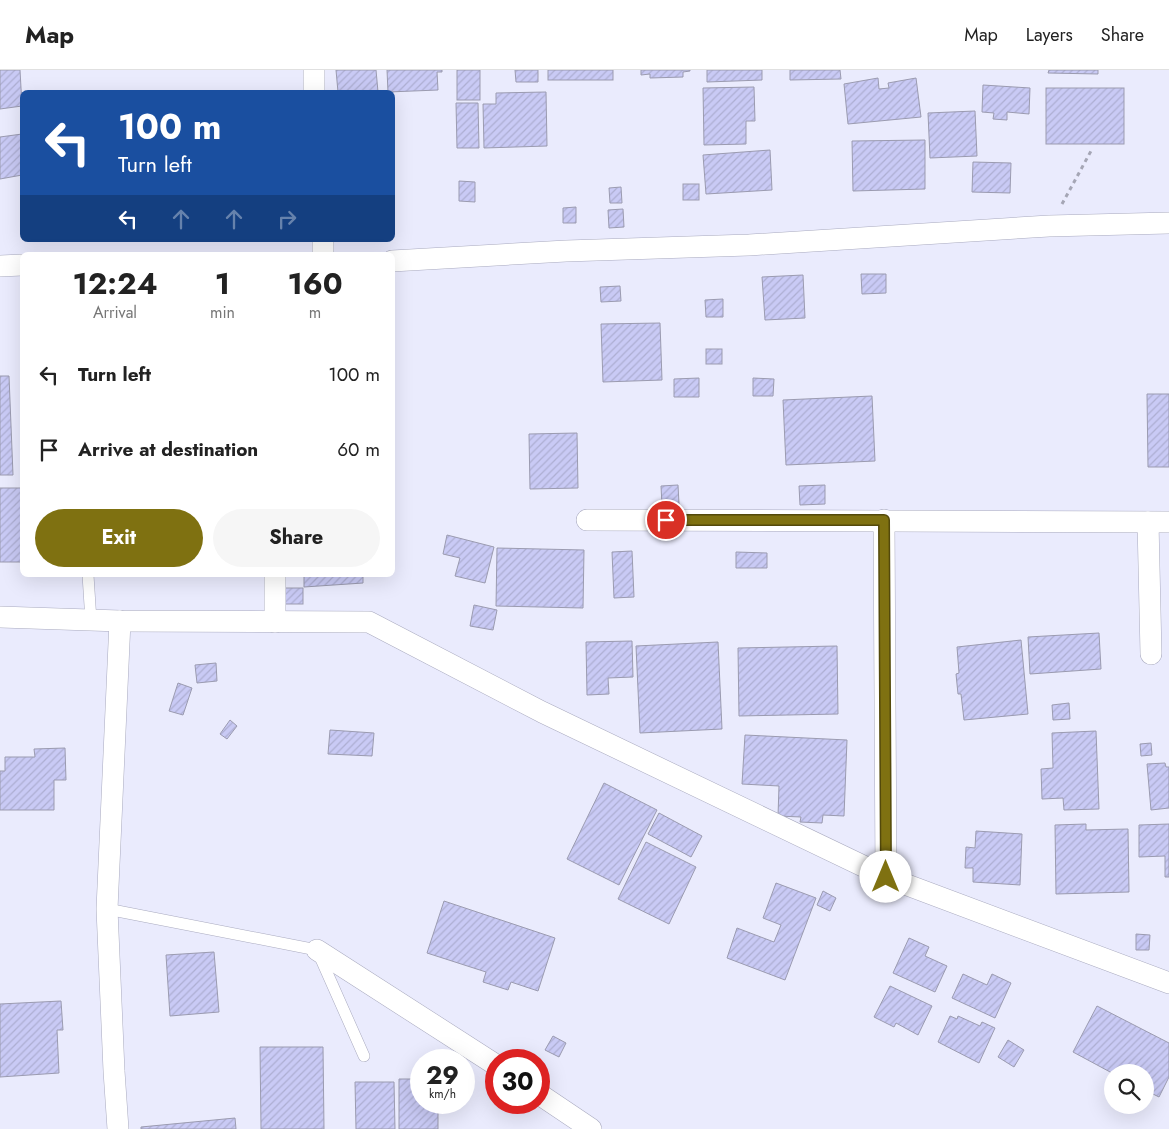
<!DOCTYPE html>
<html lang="en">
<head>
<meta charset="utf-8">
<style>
  :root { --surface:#fff; --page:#f6f6f6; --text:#222; --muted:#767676; --line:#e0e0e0; --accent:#7f7111 }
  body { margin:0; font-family:Jost,sans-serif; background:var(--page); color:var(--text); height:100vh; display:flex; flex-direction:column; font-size:19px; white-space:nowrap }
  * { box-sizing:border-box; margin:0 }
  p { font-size:16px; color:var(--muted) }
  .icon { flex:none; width:28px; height:28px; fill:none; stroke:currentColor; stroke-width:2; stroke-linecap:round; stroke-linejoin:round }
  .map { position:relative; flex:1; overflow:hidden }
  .side { position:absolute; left:20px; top:182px; width:375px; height:325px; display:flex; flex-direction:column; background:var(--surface); border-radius:8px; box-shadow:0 5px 20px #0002 }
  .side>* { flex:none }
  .banner { position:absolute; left:20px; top:20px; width:375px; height:152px; border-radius:8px; box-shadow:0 5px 20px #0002; background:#1a4fa0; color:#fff; overflow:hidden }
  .buttons { position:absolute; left:1104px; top:994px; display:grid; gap:10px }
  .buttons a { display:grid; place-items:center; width:50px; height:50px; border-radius:50%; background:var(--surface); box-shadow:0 5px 20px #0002; font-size:25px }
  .speed { position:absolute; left:410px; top:979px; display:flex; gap:10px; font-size:25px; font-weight:700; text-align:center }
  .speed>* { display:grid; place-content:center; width:65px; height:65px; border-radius:50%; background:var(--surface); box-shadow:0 5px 20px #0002; line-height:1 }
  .speed small { font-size:12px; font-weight:400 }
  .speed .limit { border:8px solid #d22; background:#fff; color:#111 }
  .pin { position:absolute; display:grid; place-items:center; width:42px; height:42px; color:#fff; margin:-21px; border:2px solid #fff; border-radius:50%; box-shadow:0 1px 5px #0007 }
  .me { position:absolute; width:55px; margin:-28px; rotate:0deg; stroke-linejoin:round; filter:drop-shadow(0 0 4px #0008) }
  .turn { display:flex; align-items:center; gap:18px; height:105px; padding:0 15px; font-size:22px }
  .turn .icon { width:65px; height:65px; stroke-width:2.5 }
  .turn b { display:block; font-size:35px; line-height:42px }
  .lanes { display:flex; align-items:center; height:48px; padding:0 15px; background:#0003; justify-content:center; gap:25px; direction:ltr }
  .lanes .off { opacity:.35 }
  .eta { display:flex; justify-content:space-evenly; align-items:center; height:85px; text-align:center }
  .eta b { font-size:30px; font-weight:700; line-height:35px }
  .primary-button { display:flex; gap:10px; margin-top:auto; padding:10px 15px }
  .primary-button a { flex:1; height:58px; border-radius:30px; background:var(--accent); color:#fff; font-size:20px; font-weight:700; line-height:58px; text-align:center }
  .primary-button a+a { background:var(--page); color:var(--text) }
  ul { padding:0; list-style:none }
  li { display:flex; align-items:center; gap:15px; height:75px; padding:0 15px }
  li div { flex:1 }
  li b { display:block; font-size:19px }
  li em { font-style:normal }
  header { display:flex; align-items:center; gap:30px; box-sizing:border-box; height:70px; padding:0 25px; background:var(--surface); border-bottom:1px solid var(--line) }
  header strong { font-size:24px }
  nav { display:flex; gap:28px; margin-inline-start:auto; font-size:18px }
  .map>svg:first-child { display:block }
</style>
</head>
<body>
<header>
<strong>Map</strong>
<nav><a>Map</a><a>Layers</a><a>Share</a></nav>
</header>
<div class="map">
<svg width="1169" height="1059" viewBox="0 0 1169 1059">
  <defs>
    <pattern id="building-hatch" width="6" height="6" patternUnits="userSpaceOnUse" patternTransform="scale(1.25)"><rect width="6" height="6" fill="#c9caf5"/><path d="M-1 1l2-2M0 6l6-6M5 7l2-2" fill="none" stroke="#adaed2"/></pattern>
  </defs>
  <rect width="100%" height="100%" fill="#eaebfd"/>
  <g fill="url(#building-hatch)" stroke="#9b9bb0">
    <path d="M0,0H20L22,36L0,39Z"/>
    <path d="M336,0H376L378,22H338Z"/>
    <path d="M387,0H442V2H437L438,20L388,22Z"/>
    <rect x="457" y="0" width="23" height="30"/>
    <path d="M515,0H538V12H516Z"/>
    <rect x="548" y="0" width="65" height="10"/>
    <path d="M641,0H690V1L683,2V7L650,8V4L641,5Z"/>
    <path d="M707,0H762V10L707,12Z"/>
    <path d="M790,0H840L841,9L790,10Z"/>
    <path d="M1049,0H1098V4L1048,3Z"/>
    <path d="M878,8L879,19L889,18L888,13L916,8L921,47L848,54L844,14Z"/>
    <path d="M983,15L1030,18L1029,44L1007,42V50L993,49L994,43L982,42Z"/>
    <path d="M754,17L755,51H746V74L704,75L703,18Z"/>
    <rect x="1046" y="18" width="78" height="56"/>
    <path d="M546,22L547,76L484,78L483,34H496V23Z"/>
    <path d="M456,33H478L479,78H457Z"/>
    <path d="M975,41L977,86L930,88L928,43Z"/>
    <path d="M22,64V105L0,109V67Z"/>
    <path d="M925,70V119L853,121L852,71Z"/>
    <path d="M770,80L772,120L706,124L703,85Z"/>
    <path d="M973,92L1011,93L1010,123L972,122Z"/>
    <path d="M459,111L475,112V132L459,131Z"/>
    <rect x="683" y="114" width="16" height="16"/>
    <path d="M621,117L622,133H610L609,118Z"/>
    <path d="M576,137V153H563V138Z"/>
    <path d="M623,139L624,157L609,158L608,140Z"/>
    <path d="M861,204H886V223L862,224Z"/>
    <path d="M803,205L805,248L765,250L762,207Z"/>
    <path d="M620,216L621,231L601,232L600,217Z"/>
    <path d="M723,229V247H706L705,230Z"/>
    <path d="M660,253L662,310L603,312L601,254Z"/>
    <rect x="706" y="279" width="16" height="15"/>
    <path d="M0,306H9L13,405H0Z"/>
    <path d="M699,308V327H674V309Z"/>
    <path d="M753,308L774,309L773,326H753Z"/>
    <path d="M1147,324H1169V397H1148Z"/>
    <path d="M872,326L875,391L786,395L783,330Z"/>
    <path d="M577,363L578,418L530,419L529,364Z"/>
    <path d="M678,415L679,434L662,435L661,416Z"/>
    <path d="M825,415V434L800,435L799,416Z"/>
    <rect x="0" y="418" width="22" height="74"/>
    <path d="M447,465L494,477L485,513L455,506L460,488L443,484Z"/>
    <path d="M497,478L584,480L583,538L496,536Z"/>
    <path d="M632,481L634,527L614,528L612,482Z"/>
    <path d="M736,482L767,483V498H736Z"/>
    <path d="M304,505H363V513L304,517Z"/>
    <rect x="278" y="518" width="25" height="16"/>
    <path d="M474,535L497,540L493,560L470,556Z"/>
    <path d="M1099,563L1101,599L1030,604L1028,567Z"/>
    <path d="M1021,570L1028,644L964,650L961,624H958L956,604L959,603L957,577Z"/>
    <path d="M632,571L633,607L608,608L609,624L587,625L586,572Z"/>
    <path d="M718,572L722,659L640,663L636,576Z"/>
    <path d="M837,576L838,644L739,646L738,578Z"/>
    <path d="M216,593L217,611L197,613L195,595Z"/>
    <path d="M178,613L192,618L183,645L169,641Z"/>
    <path d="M1069,633L1070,649L1053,650L1052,635Z"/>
    <path d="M230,650L237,656L227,669L220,664Z"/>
    <path d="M330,660L374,663L372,686L328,684Z"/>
    <path d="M1096,661L1099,739L1064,740L1063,728L1042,729L1041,699L1053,698L1052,663Z"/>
    <path d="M745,665L847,670L844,746L823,745L822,753L800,752L801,747L778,746L779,716L742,714Z"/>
    <path d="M1151,673L1152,685L1141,686L1140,674Z"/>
    <path d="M65,678L66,710H54V740H0V701H5V687H35L34,679Z"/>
    <path d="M1165,693L1166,697H1169V738L1151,740L1147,694Z"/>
    <path d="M604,713L657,740L619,815L567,789Z"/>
    <path d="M659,743L702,766L691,787L648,764Z"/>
    <path d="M1086,754V760L1128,759L1129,822L1056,824L1055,755Z"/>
    <path d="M1169,754V807H1165V786L1139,787V755Z"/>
    <path d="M976,761L1022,764L1020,815L973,812V798H965L966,777L975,778Z"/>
    <path d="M646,772L696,797L669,854L618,829Z"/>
    <path d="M776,813L816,828L785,910L727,888L737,858L774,872L781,855L763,848Z"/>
    <path d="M823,821L836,828L830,841L817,835Z"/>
    <path d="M444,831L555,868L538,921L511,912L508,920L483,912L486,902L427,883Z"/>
    <path d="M1136,864L1150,865L1149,880H1136Z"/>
    <path d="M909,868L929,877L925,886L947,896L935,922L893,903Z"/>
    <path d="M214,882L219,942L170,946L166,885Z"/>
    <path d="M963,904L987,915L992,904L1011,913L995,948L952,928Z"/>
    <path d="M890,916L932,936L918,965L896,953L894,957L874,947Z"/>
    <path d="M61,931L63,960H57L59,1003L0,1007V934Z"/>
    <path d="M1097,936L1169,973V1007L1159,1027L1145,1020V1002L1112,1003L1073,982Z"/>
    <path d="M950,946L957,949L958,946L980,956L982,952L995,958L979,993L938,972Z"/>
    <path d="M553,966L566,973L559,987L545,980Z"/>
    <path d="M1008,970L1024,980L1014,997L998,987Z"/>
    <path d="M260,977H323L324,1059H261Z"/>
    <path d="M399,1009H421V1032H438V1059H399Z"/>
    <path d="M355,1012H394L395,1059H356Z"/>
    <path d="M235,1048L236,1059H141V1057Z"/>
  </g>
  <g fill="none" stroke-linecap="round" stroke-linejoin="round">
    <g stroke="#a9aabf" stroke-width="12">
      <g id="lane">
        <path d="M88,505L91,551"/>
        <path d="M107,839L317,880L364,986"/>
      </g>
    </g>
    <g stroke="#a9aabf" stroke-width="22">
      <g id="street">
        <path d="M314,0V22"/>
        <path d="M323,170V185"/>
        <path d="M392,191L566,181L749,175L1049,156L1169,153"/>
        <path d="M0,196L22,195"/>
        <path d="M587,450L1169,452"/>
        <path d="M884,450L886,807"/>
        <path d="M1148,452L1151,584"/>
        <path d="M0,547L120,551L369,552L542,642L886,807L1169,913"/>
        <path d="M275,552V505"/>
        <path d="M317,880L496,995"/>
        <path d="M539,1024L591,1059"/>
        <path d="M118,1059L114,1001L107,839L120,551"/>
      </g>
    </g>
    <path stroke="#a5a6b5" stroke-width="3" stroke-dasharray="4 4" stroke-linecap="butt" d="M1062,134L1091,81"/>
    <use href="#lane" stroke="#fff" stroke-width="11"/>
    <use href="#street" stroke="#fff" stroke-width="21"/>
  </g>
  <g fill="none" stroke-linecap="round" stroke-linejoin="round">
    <g stroke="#53490b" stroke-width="12">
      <path id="route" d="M666,450H884L886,807"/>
    </g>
    <use href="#route" stroke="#7f7111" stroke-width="9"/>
  </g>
</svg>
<div class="buttons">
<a><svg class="icon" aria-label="search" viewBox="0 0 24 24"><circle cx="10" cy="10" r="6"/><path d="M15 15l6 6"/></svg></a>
</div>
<div class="speed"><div>29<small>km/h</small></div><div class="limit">30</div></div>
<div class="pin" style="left:666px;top:450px;background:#d93025"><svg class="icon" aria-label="arrive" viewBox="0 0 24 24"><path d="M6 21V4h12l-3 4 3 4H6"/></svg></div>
<svg class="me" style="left:886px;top:807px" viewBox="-20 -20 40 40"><circle r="19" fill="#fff"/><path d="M0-13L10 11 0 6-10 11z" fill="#7f7111"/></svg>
<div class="banner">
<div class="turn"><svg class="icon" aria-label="left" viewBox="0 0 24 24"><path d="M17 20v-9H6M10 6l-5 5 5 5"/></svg><div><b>100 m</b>Turn left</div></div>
<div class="lanes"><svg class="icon" aria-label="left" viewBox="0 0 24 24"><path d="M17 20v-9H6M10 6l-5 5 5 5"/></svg><svg class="icon off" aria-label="ahead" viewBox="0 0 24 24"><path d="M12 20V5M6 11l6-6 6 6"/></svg><svg class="icon off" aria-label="ahead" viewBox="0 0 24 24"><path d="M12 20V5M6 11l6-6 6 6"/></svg><svg class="icon off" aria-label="right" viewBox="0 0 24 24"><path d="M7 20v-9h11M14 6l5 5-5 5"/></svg></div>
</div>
<section class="side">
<div class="eta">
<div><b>12:24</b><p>Arrival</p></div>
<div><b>1</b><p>min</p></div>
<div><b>160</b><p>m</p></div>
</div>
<ul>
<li><svg class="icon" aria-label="left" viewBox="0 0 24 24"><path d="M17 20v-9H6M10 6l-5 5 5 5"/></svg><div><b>Turn left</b></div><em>100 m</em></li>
<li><svg class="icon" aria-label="arrive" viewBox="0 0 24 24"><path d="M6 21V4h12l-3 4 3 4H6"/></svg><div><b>Arrive at destination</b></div><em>60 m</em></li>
</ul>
<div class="primary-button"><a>Exit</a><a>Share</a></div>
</section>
</div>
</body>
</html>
